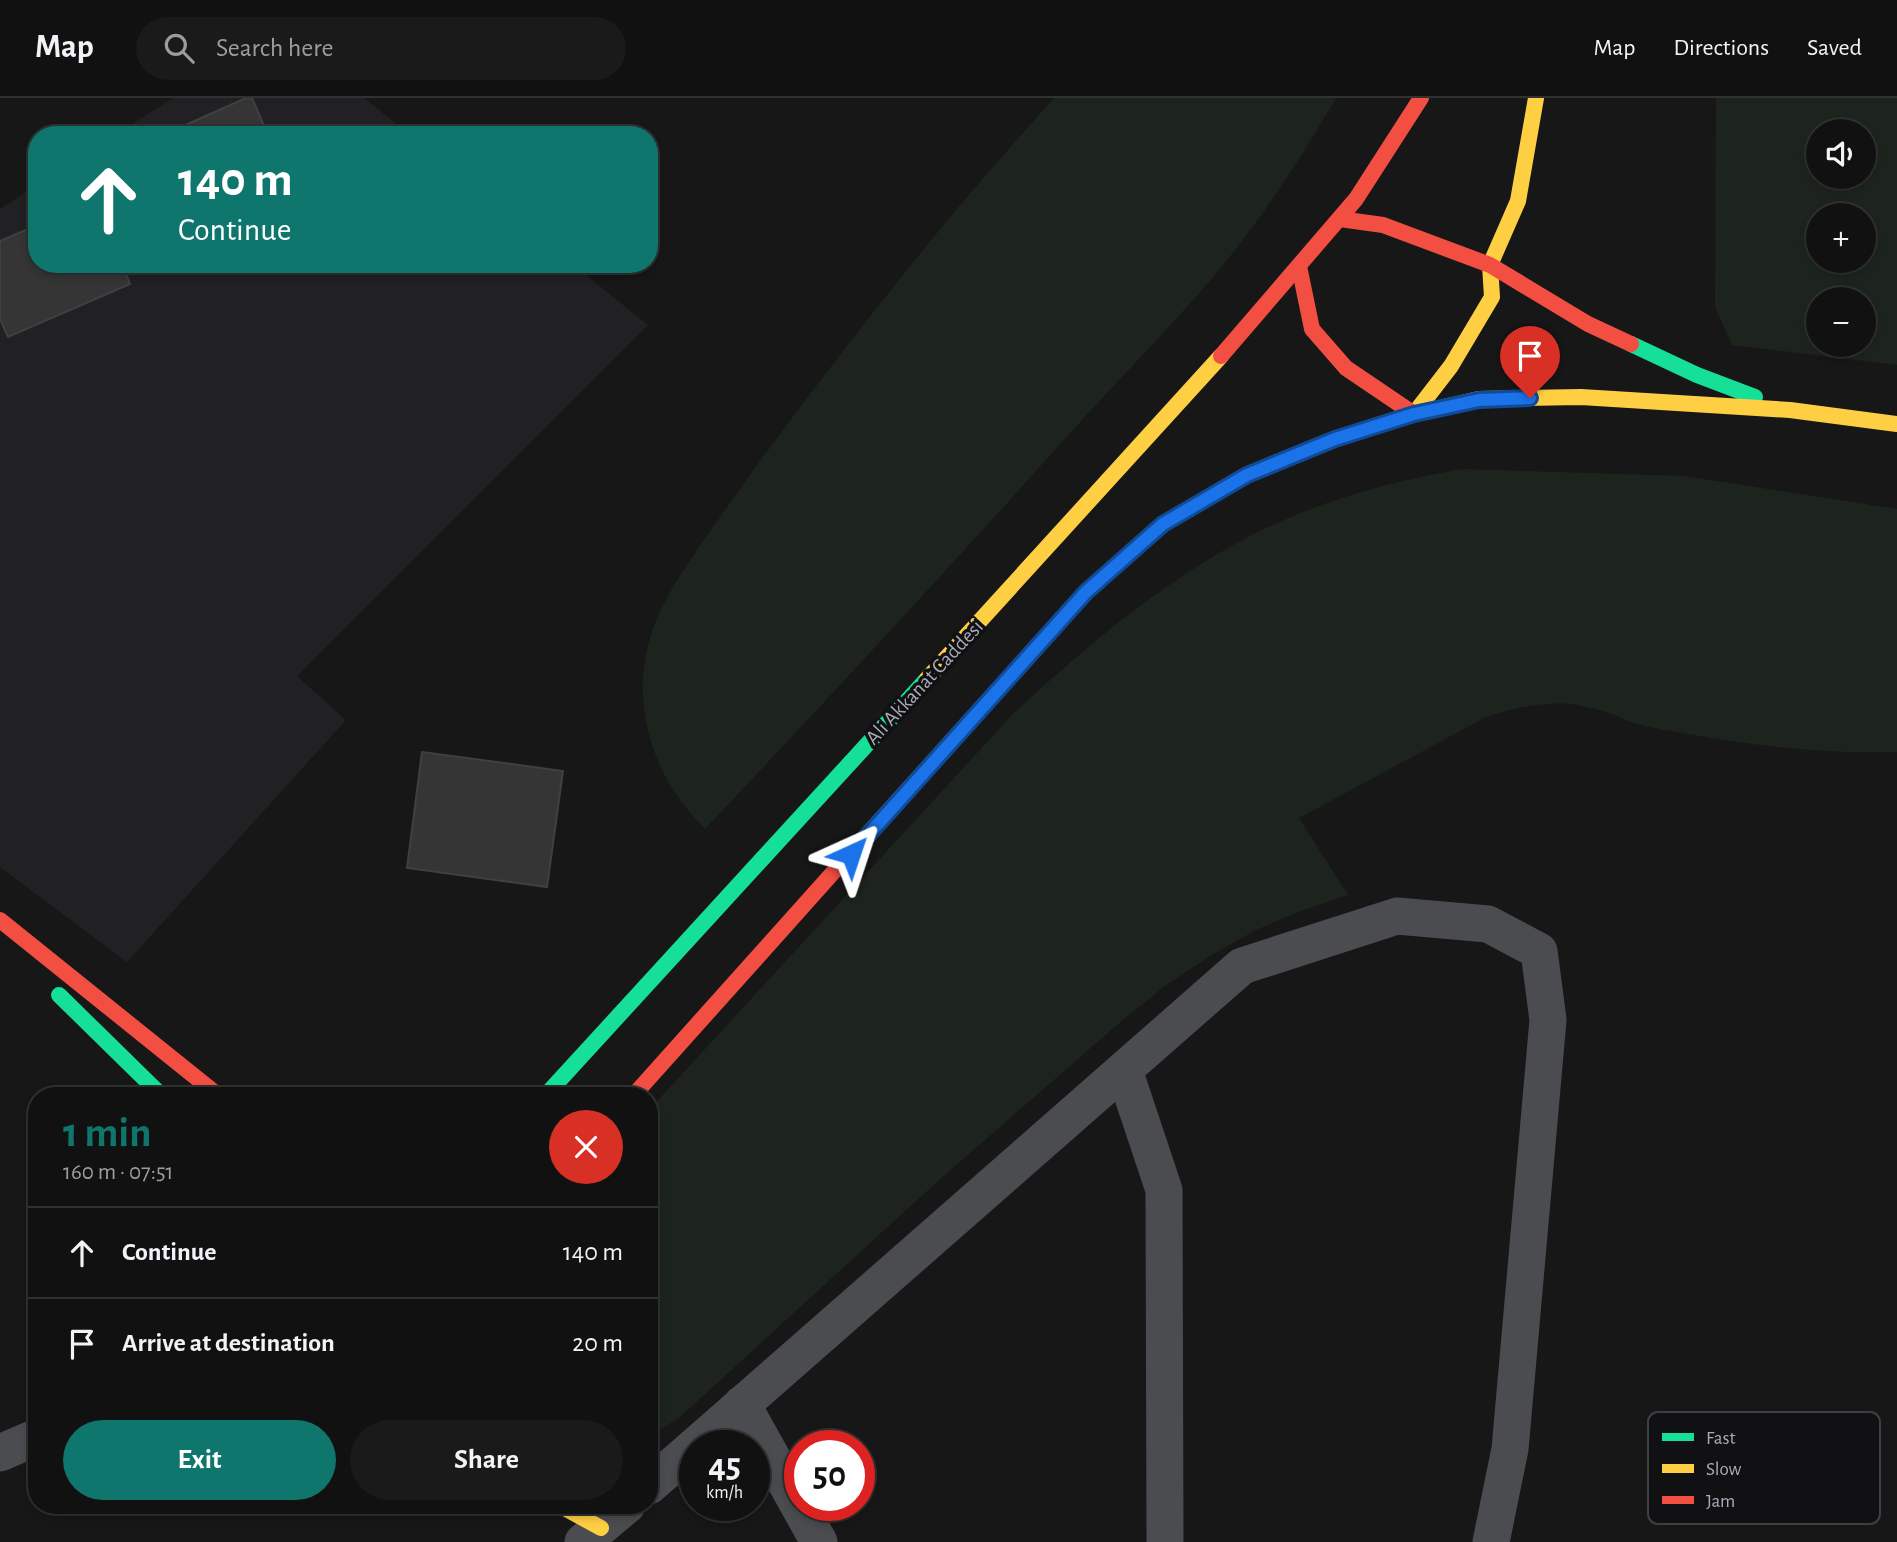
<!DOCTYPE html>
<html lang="en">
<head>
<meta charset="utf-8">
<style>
  :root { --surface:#111; --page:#1a1a1a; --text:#f1f3f6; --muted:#9c9d9f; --line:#303131; --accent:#0f766e }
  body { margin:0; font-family:"Alegreya Sans",sans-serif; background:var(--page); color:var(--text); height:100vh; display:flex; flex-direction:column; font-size:26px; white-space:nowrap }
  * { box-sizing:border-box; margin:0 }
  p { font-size:23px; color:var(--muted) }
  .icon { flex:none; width:38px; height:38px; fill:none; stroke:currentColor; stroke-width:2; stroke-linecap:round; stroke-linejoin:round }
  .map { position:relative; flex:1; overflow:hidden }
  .drawer { position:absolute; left:28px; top:989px; width:630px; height:427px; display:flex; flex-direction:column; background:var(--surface); border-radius:28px; box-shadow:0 4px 10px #0003,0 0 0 2px var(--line) }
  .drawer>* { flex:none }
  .hud { position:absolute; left:28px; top:28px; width:630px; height:147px; border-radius:28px; box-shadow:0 4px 10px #0003,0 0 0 2px var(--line); background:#0f766e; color:#fff; overflow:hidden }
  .controls { position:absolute; left:1806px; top:21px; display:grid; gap:14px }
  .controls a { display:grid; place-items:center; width:70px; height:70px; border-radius:50%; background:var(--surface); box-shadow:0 4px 10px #0003,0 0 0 2px var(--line); font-size:35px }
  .speed { position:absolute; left:679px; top:1332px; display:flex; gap:14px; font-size:35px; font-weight:700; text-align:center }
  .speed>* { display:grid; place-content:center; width:91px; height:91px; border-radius:50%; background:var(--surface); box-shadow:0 4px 10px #0003,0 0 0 2px var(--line); line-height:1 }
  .speed small { font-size:18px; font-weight:400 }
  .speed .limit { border:10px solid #d22; background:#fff; color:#111 }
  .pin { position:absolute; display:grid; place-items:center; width:60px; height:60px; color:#fff; margin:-72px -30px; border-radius:50% 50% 50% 0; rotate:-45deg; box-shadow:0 0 7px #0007 }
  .pin .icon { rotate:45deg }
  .me { position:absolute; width:77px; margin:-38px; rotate:42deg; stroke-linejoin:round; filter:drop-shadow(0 0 5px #0008) }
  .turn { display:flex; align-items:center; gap:24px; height:147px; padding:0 35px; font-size:32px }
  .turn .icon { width:91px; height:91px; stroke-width:2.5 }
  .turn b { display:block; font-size:49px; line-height:60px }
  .round { display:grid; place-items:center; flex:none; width:74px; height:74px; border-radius:37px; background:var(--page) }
  .head { display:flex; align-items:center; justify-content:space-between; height:119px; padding:0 35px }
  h1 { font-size:42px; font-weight:700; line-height:52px; color:var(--accent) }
  .button { display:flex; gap:14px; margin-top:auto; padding:14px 35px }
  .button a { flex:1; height:80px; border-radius:42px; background:var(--accent); color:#fff; font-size:28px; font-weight:700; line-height:80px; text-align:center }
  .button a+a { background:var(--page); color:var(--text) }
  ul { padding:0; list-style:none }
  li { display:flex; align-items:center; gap:21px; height:91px; padding:0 35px; border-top:2px solid var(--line) }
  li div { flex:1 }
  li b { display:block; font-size:26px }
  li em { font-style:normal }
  header { display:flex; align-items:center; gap:42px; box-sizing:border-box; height:98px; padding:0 35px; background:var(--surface); border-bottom:2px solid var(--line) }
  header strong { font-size:33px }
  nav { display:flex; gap:38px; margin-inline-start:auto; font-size:24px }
  .search { width:490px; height:63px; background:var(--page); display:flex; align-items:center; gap:18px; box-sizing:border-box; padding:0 24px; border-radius:38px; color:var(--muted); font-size:26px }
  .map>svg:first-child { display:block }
</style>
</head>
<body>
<header>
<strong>Map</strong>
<div class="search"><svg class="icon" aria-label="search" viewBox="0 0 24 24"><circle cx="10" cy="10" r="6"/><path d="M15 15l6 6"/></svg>Search here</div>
<nav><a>Map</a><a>Directions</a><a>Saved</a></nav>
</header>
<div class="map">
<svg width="1897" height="1444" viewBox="0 0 1897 1444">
  <rect width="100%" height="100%" fill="#171717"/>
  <g fill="#212123">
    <path d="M173,0H364L410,37H115Z"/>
    <path d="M37,87V166H572L648,227L297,578L346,622L127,864L0,769V111Z"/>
  </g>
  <g fill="#1d241e" fill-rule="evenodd">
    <path d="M1054,0H1336C1300,62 1260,123 1214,178C1168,232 1118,282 1071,334C951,468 829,600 705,731C698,723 690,716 684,707C652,667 635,608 646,557C655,512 674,487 699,449C717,423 736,397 754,371C819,283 886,196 956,112C988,74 1021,37 1054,0Z"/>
    <path d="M1716,0H1897V267L1732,247L1715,209ZM1818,33H1864V79H1818ZM1818,117H1864V163H1818ZM1818,201H1864V247H1818Z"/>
    <path d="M1462,371L1684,378L1897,411V654C1829,656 1761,649 1694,637C1674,634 1652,630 1631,624C1625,622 1618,618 1612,616C1598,611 1584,608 1570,606C1541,604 1513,610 1486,619L1299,720L1348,797L1301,813L1256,832L1210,858L1166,887L1125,920L938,1083L680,1319L664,1329L649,1335V1012L1012,617C1096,539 1191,459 1298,416C1352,394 1405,381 1462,371Z"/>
  </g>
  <g fill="#353536" stroke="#3f4043" stroke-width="2">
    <path d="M246,0H252L268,37H163Z"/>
    <path d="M37,127V166H122L130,186L8,239L0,221V143Z"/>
    <path d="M422,654L563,673L547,789L407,770Z"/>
  </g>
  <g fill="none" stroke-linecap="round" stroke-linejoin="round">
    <g stroke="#4b4c50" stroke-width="37">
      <path d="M1124,972L1164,1092L1165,1444"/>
      <path d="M742,1306L819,1444"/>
      <path d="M695,1348L1242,868L1397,818L1488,826L1539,853L1548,922L1510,1351L1491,1444"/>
      <path d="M0,1355L37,1339"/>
      <path d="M649,1388L695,1348"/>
      <path d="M583,1444L627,1407"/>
    </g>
    <g stroke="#16e098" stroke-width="16">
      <path d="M1631,246L1697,277L1755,299"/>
      <path d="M1051,533L1086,494L1163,426L1247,377L1335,341L1363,332"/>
      <path d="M59,897L162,998"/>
      <path d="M545,998L927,581"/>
    </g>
    <g stroke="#ffcf43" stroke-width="16">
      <path d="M1414,316L1451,268L1492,199L1490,167L1518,103L1536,0"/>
      <path d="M1363,332L1414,316L1479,301L1581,299L1790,312L1897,326"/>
      <path d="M927,581L1221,258"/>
      <path d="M838,769L1051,533"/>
      <path d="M559,1407L601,1430"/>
    </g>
    <g stroke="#f24e42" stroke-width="16">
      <path d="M1340,121L1383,127L1490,167L1588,226L1631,246"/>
      <path d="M1299,168L1312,231L1346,270L1414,316"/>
      <path d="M1221,258L1356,101L1421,0"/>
      <path d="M0,822L219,998"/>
      <path d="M633,998L838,769"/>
    </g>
  </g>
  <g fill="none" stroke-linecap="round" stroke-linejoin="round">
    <g stroke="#114b97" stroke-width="18">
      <path id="route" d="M851,756L1086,494L1163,426L1247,377L1335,341L1414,316L1479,302L1530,300"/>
    </g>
    <use href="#route" stroke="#1a73e8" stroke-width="12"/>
  </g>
  <g text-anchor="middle" stroke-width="7" stroke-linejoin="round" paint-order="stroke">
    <g font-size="21" fill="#a8adb8" stroke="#111113">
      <text transform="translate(924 584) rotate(-47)" y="7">Ali Akkanat Caddesi</text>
    </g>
  </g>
  <rect x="1648" y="1314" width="232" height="112" rx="10" fill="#111113" stroke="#3e4045" stroke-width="2"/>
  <rect x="1662" y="1335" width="32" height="8" fill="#16e098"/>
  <rect x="1662" y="1366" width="32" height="9" fill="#ffcf43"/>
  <rect x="1662" y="1398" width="32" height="8" fill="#f24e42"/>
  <g font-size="19" fill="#a8adb8">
    <text x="1706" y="1346">Fast</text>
    <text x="1706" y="1377">Slow</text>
    <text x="1706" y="1409">Jam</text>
  </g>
</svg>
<div class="controls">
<a><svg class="icon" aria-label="sound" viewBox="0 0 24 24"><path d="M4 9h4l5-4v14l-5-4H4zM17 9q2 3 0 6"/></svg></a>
<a>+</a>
<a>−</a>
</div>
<div class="speed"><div>45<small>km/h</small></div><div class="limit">50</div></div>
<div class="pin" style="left:1530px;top:300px;background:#d93025"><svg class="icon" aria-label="arrive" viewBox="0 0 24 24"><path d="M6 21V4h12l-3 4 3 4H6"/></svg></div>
<svg class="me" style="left:851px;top:756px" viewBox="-20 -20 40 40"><path d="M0-17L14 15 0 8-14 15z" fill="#1a73e8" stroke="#fff" stroke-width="4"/></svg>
<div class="hud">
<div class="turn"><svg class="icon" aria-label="ahead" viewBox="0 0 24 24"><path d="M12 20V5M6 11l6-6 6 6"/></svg><div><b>140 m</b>Continue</div></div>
</div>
<section class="drawer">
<div class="head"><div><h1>1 min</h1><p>160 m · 07:51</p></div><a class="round" style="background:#d93025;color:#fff"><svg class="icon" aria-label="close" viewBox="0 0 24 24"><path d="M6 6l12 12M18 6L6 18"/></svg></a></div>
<ul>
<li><svg class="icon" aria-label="ahead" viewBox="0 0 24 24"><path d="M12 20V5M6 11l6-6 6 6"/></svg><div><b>Continue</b></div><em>140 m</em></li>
<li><svg class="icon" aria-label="arrive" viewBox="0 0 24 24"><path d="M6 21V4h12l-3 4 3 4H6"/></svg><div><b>Arrive at destination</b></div><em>20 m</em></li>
</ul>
<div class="button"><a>Exit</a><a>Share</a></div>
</section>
</div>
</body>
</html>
